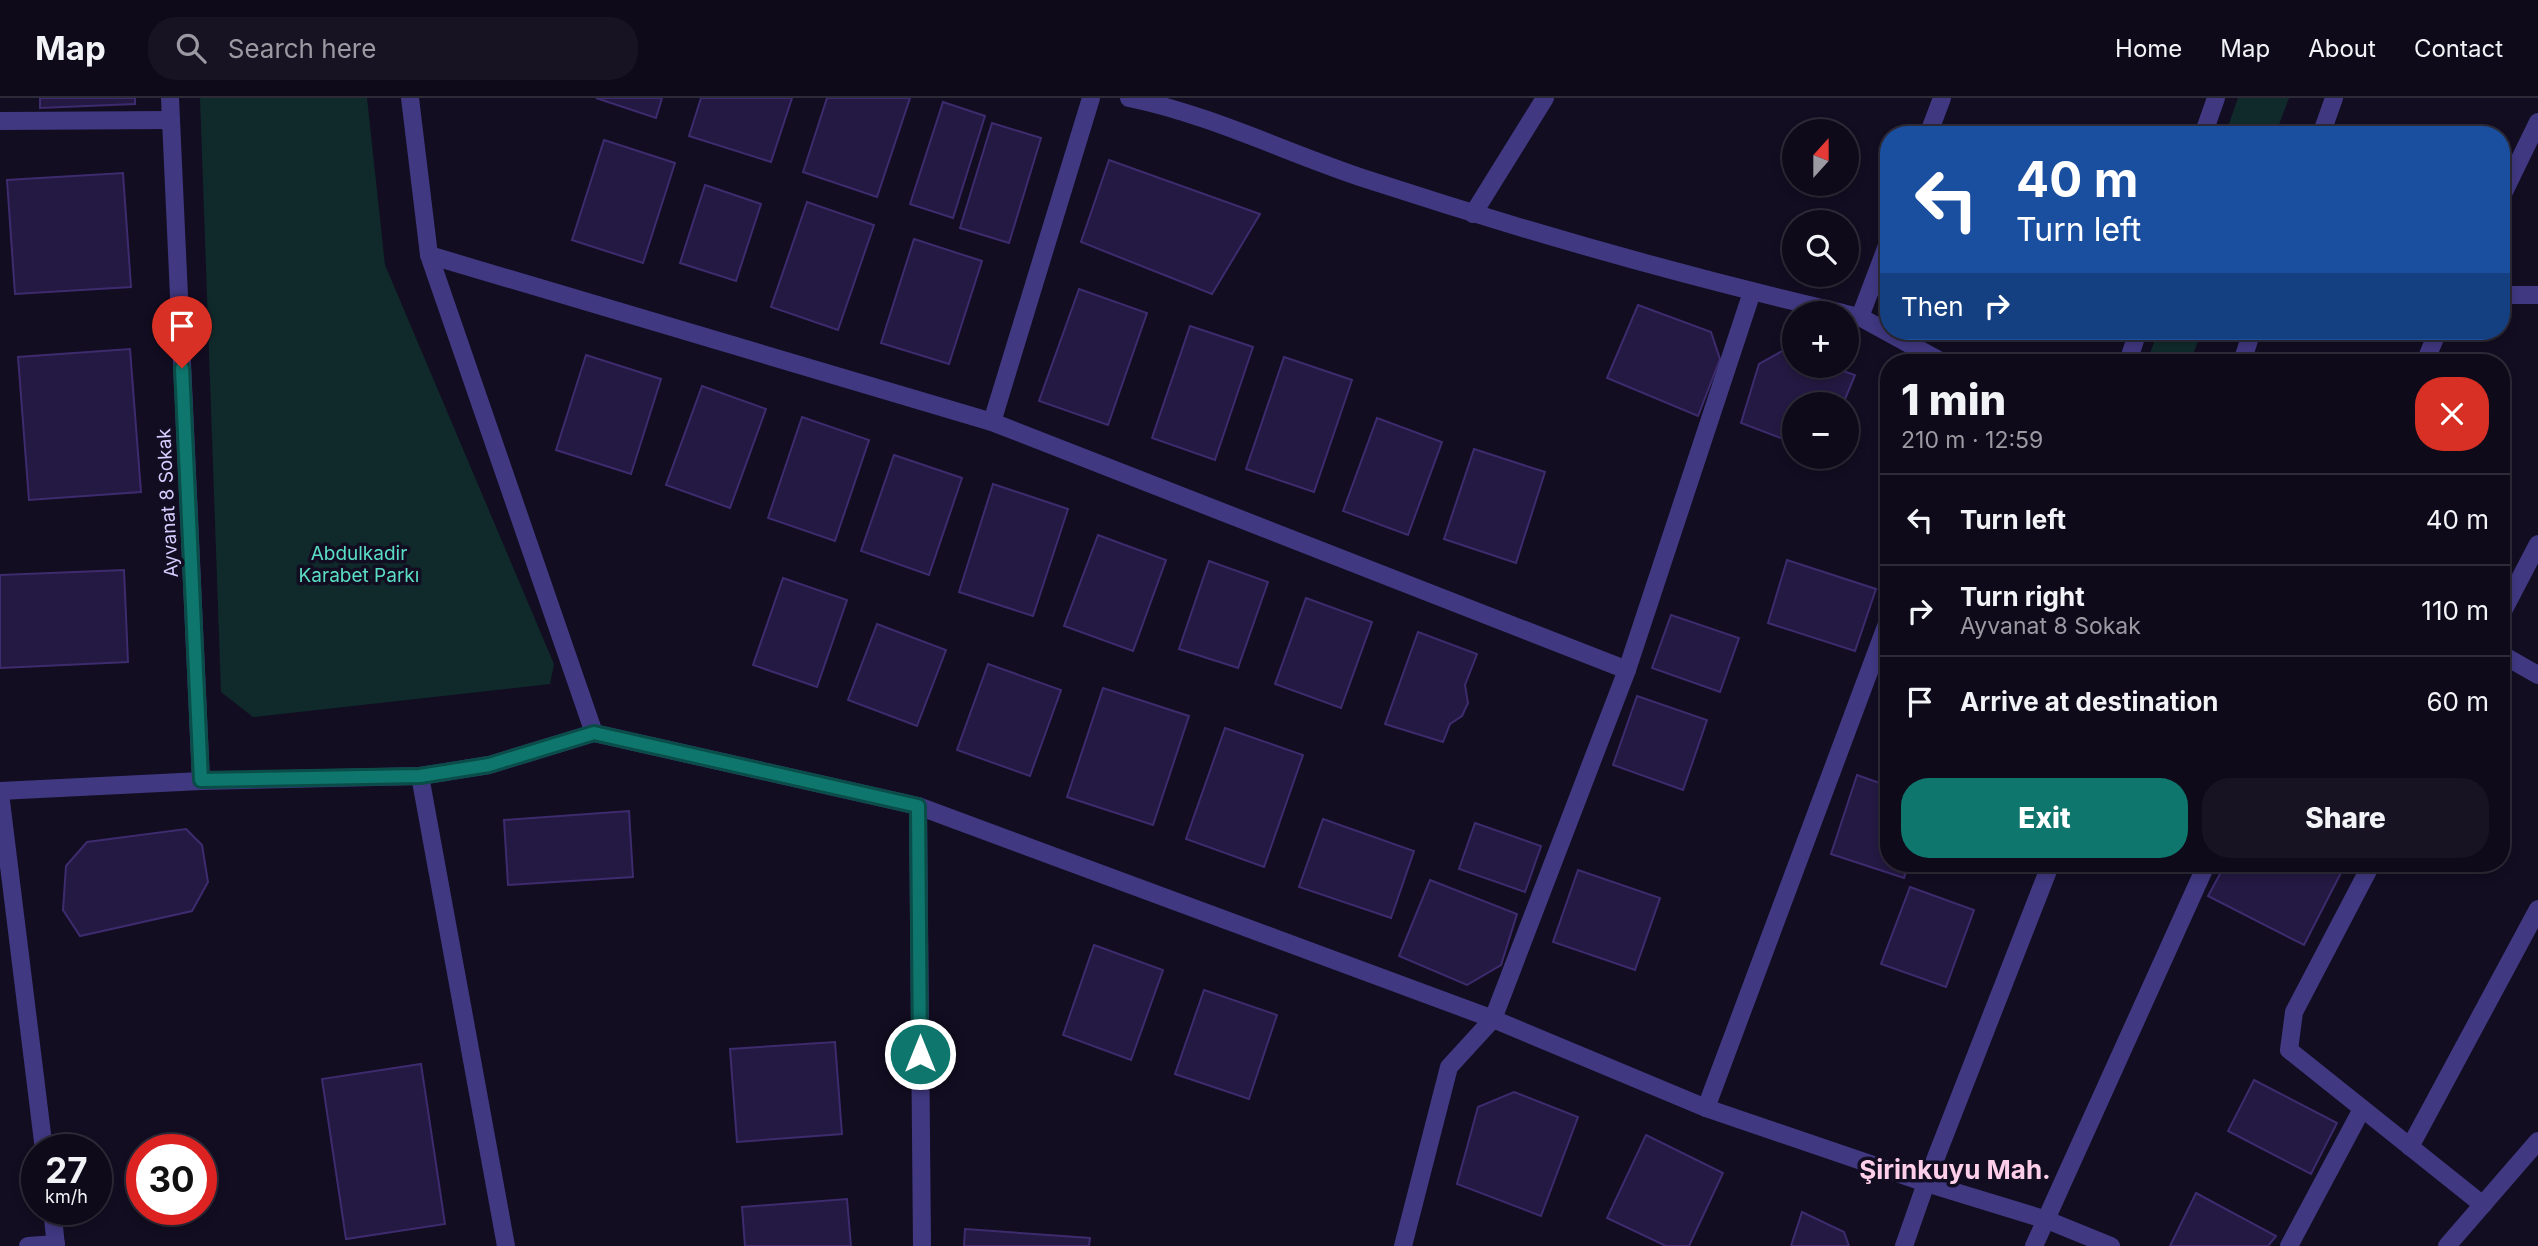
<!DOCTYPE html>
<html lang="en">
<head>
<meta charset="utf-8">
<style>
  :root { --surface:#0e0a19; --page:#171322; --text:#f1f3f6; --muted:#9b9aa2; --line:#2e2b38; --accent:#0f766e }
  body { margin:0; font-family:Inter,sans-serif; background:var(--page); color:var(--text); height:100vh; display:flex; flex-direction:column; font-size:26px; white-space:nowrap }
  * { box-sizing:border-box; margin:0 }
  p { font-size:23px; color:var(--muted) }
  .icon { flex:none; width:38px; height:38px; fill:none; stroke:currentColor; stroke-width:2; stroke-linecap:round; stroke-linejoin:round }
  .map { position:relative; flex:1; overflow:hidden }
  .details { position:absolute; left:1880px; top:256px; width:630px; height:518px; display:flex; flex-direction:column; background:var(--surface); border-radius:28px; box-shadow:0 4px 10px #0003,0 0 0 2px var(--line) }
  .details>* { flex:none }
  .guide { position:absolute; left:1880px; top:28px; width:630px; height:214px; border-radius:28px; box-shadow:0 4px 10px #0003,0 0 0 2px var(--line); background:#1a4fa0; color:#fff; overflow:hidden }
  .needle { width:46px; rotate:21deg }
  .buttons { position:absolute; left:1782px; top:21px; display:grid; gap:14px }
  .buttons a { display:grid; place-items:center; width:77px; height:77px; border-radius:50%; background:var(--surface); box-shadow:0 4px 10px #0003,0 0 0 2px var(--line); font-size:35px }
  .speed { position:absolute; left:21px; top:1036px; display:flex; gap:14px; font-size:35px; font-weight:700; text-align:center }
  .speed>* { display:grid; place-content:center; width:91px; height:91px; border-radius:50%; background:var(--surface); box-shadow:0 4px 10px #0003,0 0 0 2px var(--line); line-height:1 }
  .speed small { font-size:18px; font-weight:400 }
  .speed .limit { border:10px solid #d22; background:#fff; color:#111 }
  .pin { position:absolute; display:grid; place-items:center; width:60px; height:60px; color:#fff; margin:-72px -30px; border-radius:50% 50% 50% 0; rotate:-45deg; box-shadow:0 0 7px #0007 }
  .pin .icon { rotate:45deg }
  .me { position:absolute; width:77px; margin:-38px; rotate:0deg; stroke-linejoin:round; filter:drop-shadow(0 0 5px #0008) }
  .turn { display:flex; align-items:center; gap:24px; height:147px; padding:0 21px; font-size:32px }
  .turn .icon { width:91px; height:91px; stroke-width:2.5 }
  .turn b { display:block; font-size:49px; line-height:60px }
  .then { display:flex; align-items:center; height:66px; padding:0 21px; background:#0003; gap:14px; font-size:26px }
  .round { display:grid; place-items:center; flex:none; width:74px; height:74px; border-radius:28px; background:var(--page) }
  .headline { display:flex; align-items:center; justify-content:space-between; height:119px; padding:0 21px }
  h1 { font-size:42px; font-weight:800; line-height:52px }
  .button { display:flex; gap:14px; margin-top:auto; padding:14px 21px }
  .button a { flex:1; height:80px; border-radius:28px; background:var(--accent); color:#fff; font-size:28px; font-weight:800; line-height:80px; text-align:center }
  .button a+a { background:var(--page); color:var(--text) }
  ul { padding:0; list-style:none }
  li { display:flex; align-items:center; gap:21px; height:91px; padding:0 21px; border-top:2px solid var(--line) }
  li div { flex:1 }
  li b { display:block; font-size:26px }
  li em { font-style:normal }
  header { display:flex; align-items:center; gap:42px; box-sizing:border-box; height:98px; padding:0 35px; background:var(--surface); border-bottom:2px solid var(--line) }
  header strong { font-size:33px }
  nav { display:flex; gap:38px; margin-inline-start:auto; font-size:24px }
  .search { width:490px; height:63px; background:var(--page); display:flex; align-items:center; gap:18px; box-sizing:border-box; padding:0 24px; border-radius:28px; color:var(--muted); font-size:26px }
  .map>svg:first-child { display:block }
</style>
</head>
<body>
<header>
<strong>Map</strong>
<div class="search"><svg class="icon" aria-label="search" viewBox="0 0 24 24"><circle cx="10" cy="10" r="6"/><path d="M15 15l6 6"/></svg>Search here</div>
<nav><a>Home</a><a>Map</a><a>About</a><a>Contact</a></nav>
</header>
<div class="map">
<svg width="2538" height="1148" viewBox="0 0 2538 1148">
  <rect width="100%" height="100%" fill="#120d21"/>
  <g fill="#102a2b">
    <path d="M200,0H367L385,167L554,566L550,586L253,619L221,594Z"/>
    <path d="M2238,0H2289L2275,37H2225Z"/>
    <path d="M2158,233H2202L2190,264H2147Z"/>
  </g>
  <g fill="#241942" stroke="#3d2b6e" stroke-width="2">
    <path d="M40,0H135V6L40,10Z"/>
    <path d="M596,0H662L656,20Z"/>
    <path d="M701,0H792L771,64L689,38Z"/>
    <path d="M827,0H910L877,99L803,74Z"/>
    <path d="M943,4L985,18L953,120L910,106Z"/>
    <path d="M992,25L1041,40L1009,145L960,130Z"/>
    <path d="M604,42L675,65L643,165L572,142Z"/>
    <path d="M1109,62L1260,116L1212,196L1081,144Z"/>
    <path d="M123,75L131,189L15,196L7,82Z"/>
    <path d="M705,87L761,106L736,183L680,165Z"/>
    <path d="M807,104L874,127L838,232L771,209Z"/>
    <path d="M914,141L982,163L949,266L881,245Z"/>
    <path d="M1079,191L1147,215L1108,327L1039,303Z"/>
    <path d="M1638,207L1711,234L1720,261L1698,318L1607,280Z"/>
    <path d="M1190,228L1253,249L1215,362L1152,340Z"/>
    <path d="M130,251L141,394L29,402L18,259Z"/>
    <path d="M1784,252L1794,255V268H1829L1855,277L1843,306H1794V345L1741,325L1759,266Z"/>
    <path d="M586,257L661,281L631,376L556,352Z"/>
    <path d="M1284,259L1352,282L1314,394L1246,371Z"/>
    <path d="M702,288L766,311L730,410L666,387Z"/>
    <path d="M802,319L869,342L835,443L768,420Z"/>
    <path d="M1377,320L1442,344L1408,437L1343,413Z"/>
    <path d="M1474,351L1545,374L1516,465L1444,441Z"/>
    <path d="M894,357L962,380L929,477L861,453Z"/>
    <path d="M993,386L1068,411L1033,518L959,494Z"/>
    <path d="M1098,437L1166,462L1133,553L1064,528Z"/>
    <path d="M1787,462L1876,491L1855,553L1768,525Z"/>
    <path d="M1209,463L1268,484L1238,570L1179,551Z"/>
    <path d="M124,472L128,564L0,570V477Z"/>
    <path d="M783,480L847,502L817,589L753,567Z"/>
    <path d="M1306,500L1372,524L1341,610L1275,586Z"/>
    <path d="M1671,517L1739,540L1720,594L1652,570Z"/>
    <path d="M877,526L946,552L917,628L848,602Z"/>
    <path d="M1418,534L1477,556L1465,587L1468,605L1462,618L1450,626L1443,644L1385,626Z"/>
    <path d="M988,566L1061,592L1030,678L957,652Z"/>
    <path d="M1103,590L1189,618L1153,727L1067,699Z"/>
    <path d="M1637,598L1707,622L1683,692L1613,667Z"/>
    <path d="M1225,630L1303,657L1264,769L1186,741Z"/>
    <path d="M1857,677L1888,688V765H1909L1904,780L1831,756Z"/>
    <path d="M629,713L633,779L508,787L504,722Z"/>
    <path d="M1323,721L1414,753L1391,820L1299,789Z"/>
    <path d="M1475,725L1541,748L1525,794L1459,771Z"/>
    <path d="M186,731L202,747L208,784L192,813L80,838L63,812L66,768L87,744Z"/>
    <path d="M2226,765H2346L2304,847L2208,798Z"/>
    <path d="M1578,772L1660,800L1635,872L1553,844Z"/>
    <path d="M1430,782L1517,816L1501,867L1467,887L1399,858Z"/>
    <path d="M1910,789L1974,812L1946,889L1881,866Z"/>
    <path d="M1094,847L1163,872L1131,962L1063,937Z"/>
    <path d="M1204,892L1277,917L1249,1001L1175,976Z"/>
    <path d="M835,944L842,1036L737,1044L730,951Z"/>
    <path d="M421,966L445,1126L346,1141L322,981Z"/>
    <path d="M2254,982L2337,1025L2311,1076L2228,1033Z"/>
    <path d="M1514,994L1578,1019L1541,1118L1457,1086L1478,1009Z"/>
    <path d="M1646,1037L1723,1075L1689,1148H1666L1607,1120Z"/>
    <path d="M2196,1095L2276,1138L2268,1148H2170Z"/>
    <path d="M847,1101L851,1148H745L742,1109Z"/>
    <path d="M1802,1114L1844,1134L1849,1148H1791Z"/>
    <path d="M965,1131L1090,1140L1089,1148H964Z"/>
  </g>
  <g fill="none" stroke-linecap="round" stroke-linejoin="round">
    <g stroke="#403880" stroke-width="18">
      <path d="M170,0L201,683"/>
      <path d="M410,0L429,157L594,635"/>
      <path d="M1129,0C1212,17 1289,56 1369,82C1525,133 1683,178 1843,215"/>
      <path d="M0,23L171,22"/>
      <path d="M1928,37L1942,0"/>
      <path d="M2203,37L2216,0"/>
      <path d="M2321,37L2334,0"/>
      <path d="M2501,100L2538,24"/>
      <path d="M1473,116L1545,0"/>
      <path d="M429,157L992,324L1627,572"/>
      <path d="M2501,197H2538"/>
      <path d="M1846,216L1860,219L1942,264"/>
      <path d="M1860,219L1888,145"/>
      <path d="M2128,264L2138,233"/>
      <path d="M2242,264L2252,233"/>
      <path d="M2425,264L2438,233"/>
      <path d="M992,324L1091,0"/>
      <path d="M2501,517L2538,446"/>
      <path d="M2501,556L2538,577"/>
      <path d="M420,678L506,1148"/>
      <path d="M0,693L201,683L420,678L489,667L594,635L918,708L1493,921L1706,1010L1926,1085L2047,1122L2111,1148"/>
      <path d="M0,695L44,1052"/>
      <path d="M918,708L922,1148"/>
      <path d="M2372,765L2294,914L2289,952L2483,1107"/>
      <path d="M1706,1010L1888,523"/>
      <path d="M2410,1049L2538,811"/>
      <path d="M52,1111L56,1148"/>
      <path d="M28,1148L56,1146"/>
      <path d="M1403,1148L1449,969L1493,921L1627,572L1752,194"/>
      <path d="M1904,1148L1926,1085L2051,765"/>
      <path d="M2034,1148L2207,765"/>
      <path d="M2289,1148L2362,1011"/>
      <path d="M2447,1148L2538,1043"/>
    </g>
  </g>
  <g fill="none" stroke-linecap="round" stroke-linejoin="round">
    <g stroke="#0a4d48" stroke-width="18">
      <path id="route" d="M182,270L201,682L420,678L489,667L594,635L918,708L920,956"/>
    </g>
    <use href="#route" stroke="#0f766e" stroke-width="12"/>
  </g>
  <g text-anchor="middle" stroke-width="7" stroke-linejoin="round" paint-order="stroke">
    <g font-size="19" fill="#d6cdff" stroke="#120d21">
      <text transform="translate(167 405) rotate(-93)" y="7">Ayvanat 8 Sokak</text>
    </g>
    <g font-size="19" fill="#5adec6" stroke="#120d21">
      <text x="359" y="462">Abdulkadir<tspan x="359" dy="22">Karabet Parkı</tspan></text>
    </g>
    <g font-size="26" font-weight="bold" fill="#ffcfea" stroke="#120d21">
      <text x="1955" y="1081">Şirinkuyu Mah.</text>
    </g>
  </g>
</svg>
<div class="buttons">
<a><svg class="needle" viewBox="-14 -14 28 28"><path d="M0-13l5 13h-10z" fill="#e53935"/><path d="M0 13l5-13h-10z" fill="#9b9aa2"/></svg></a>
<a><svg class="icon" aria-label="search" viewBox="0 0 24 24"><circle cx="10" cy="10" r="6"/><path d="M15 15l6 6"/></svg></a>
<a>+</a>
<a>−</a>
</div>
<div class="speed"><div>27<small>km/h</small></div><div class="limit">30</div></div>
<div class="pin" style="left:182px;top:270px;background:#d93025"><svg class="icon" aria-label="arrive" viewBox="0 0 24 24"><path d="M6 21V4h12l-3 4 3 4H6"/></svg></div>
<svg class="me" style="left:920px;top:956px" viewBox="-20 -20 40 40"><circle r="17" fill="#0f766e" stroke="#fff" stroke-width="3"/><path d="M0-11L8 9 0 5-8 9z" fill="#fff"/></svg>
<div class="guide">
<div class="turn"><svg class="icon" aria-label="left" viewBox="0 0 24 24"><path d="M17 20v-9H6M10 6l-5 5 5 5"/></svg><div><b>40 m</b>Turn left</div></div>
<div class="then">Then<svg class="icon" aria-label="right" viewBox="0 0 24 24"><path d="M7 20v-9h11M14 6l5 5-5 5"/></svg></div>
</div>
<section class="details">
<div class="headline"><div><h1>1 min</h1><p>210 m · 12:59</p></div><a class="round" style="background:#d93025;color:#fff"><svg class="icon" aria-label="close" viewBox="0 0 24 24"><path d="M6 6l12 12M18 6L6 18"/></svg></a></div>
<ul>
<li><svg class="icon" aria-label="left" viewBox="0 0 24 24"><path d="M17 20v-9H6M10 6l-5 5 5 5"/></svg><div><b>Turn left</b></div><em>40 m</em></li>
<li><svg class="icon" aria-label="right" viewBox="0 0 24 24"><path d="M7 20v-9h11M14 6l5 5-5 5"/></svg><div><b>Turn right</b><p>Ayvanat 8 Sokak</p></div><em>110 m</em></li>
<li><svg class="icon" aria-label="arrive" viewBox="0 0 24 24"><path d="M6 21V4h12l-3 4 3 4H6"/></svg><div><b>Arrive at destination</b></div><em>60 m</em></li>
</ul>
<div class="button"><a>Exit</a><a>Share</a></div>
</section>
</div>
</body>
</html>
